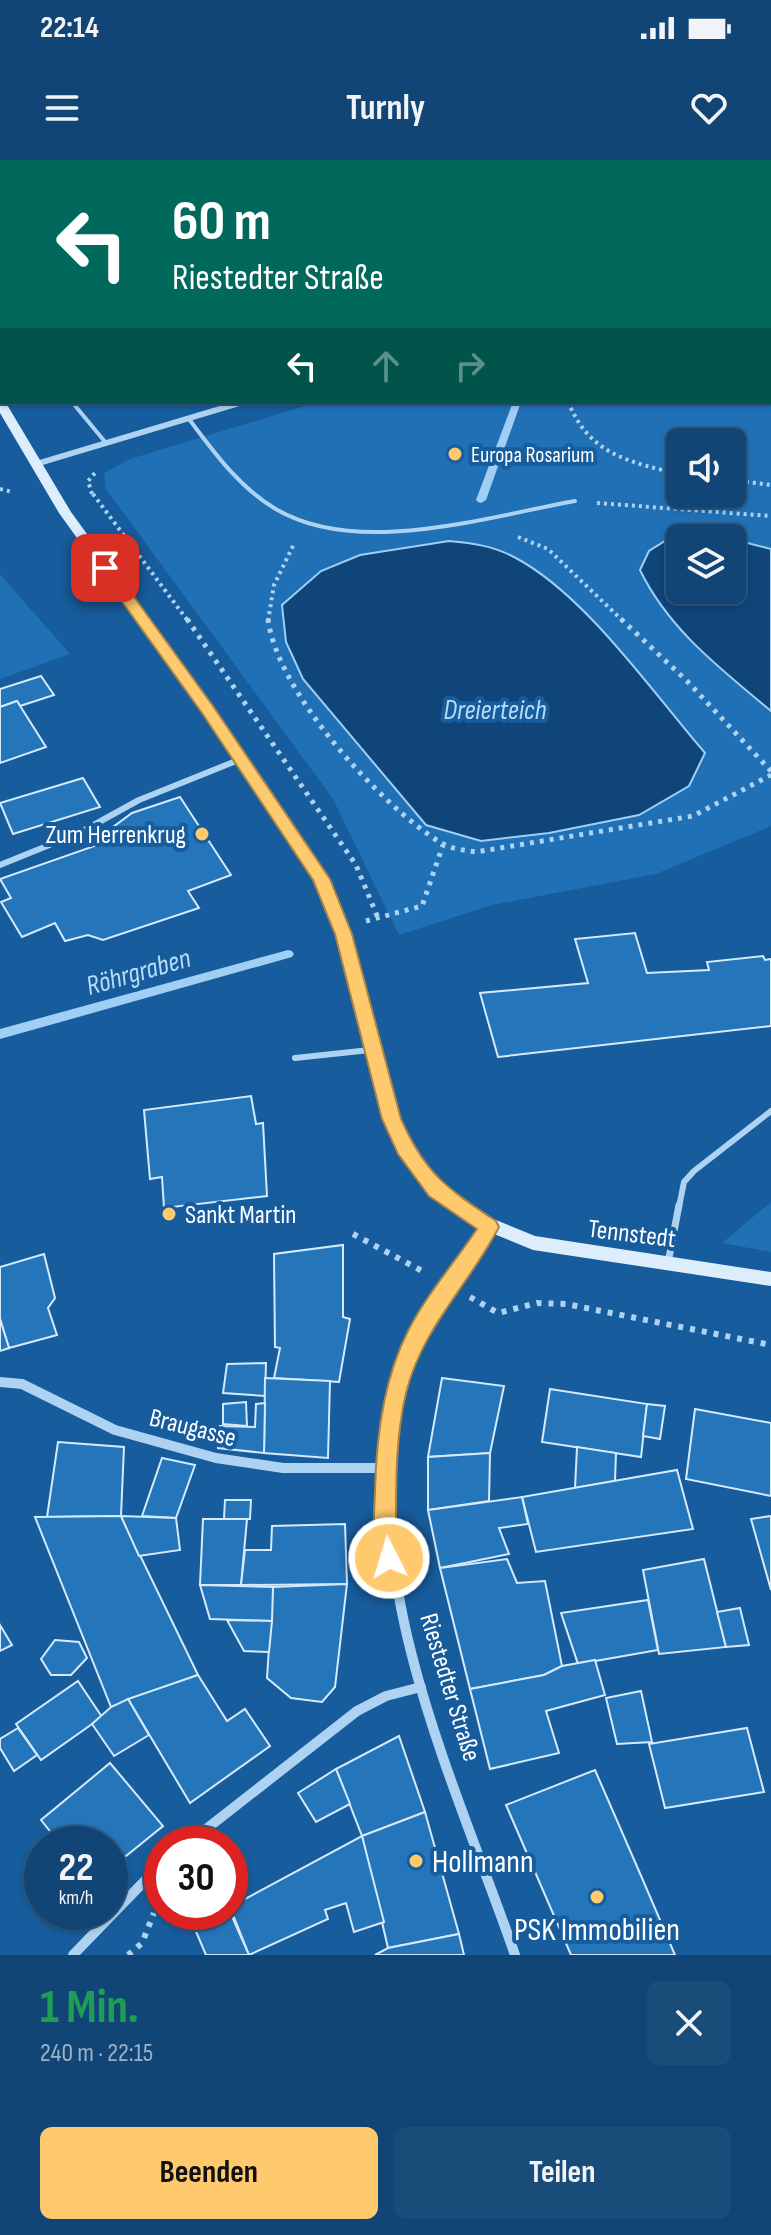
<!DOCTYPE html>
<html lang="de">
<head>
<meta charset="utf-8">
<style>
  :root { --surface:#114575; --page:#1a4c7a; --text:#f1f3f6; --muted:#9cb1c5; --line:#305d87; --accent:#ffc96e }
  body { margin:0; font-family:"Sofia Sans Condensed",sans-serif; background:var(--page); color:var(--text); height:100vh; display:flex; flex-direction:column; font-size:30px; white-space:nowrap }
  * { box-sizing:border-box; margin:0 }
  p { font-size:26px; color:var(--muted) }
  .icon { flex:none; width:44px; height:44px; fill:none; stroke:currentColor; stroke-width:2; stroke-linecap:round; stroke-linejoin:round }
  .map { position:relative; height:1795px; overflow:hidden }
  .side { display:flex; flex-direction:column; background:var(--surface); flex:1 }
  .side>* { flex:none }
  .top-card { position:absolute; left:0px; top:0px; width:772px; height:244px; box-shadow:0 2px 6px #0004,0 0 0 2px var(--line); background:#00695c; color:#fff; overflow:hidden }
  .controls { position:absolute; left:666px; top:268px; display:grid; gap:16px }
  .controls a { display:grid; place-items:center; width:80px; height:80px; border-radius:12px; background:var(--surface); box-shadow:0 2px 6px #0004,0 0 0 2px var(--line); font-size:40px }
  .speed { position:absolute; left:24px; top:1666px; display:flex; gap:16px; font-size:40px; font-weight:700; text-align:center }
  .speed>* { display:grid; place-content:center; width:104px; height:104px; border-radius:50%; background:var(--surface); box-shadow:0 2px 6px #0004,0 0 0 2px var(--line); line-height:1 }
  .speed small { font-size:20px; font-weight:400 }
  .speed .limit { border:12px solid #d22; background:#fff; color:#111 }
  .pin { position:absolute; display:grid; place-items:center; width:68px; height:68px; color:#fff; margin:-34px; border-radius:16px; box-shadow:0 4px 12px #0006 }
  .me { position:absolute; width:88px; margin:-44px; rotate:355deg; stroke-linejoin:round; filter:drop-shadow(0 0 6px #0008) }
  .turn { display:flex; align-items:center; gap:28px; height:168px; padding:0 40px; font-size:36px }
  .turn .icon { width:104px; height:104px; stroke-width:2.5 }
  .turn b { display:block; font-size:56px; line-height:68px }
  .lanes { display:flex; align-items:center; height:76px; padding:0 40px; background:#0003; justify-content:center; gap:40px; direction:ltr }
  .lanes .off { opacity:.35 }
  .round { display:grid; place-items:center; flex:none; width:84px; height:84px; border-radius:12px; background:var(--page) }
  .overview { display:flex; align-items:center; justify-content:space-between; height:136px; padding:0 40px }
  h1 { font-size:48px; font-weight:700; line-height:60px; color:#1e9e55 }
  .cta { display:flex; gap:16px; margin-top:auto; padding:16px 40px }
  .cta a { flex:1; height:92px; border-radius:12px; background:var(--accent); color:#111; font-size:32px; font-weight:700; line-height:92px; text-align:center }
  .cta a+a { background:var(--page); color:var(--text) }
  .status { display:flex; justify-content:space-between; align-items:center; height:56px; padding:0 40px; background:var(--surface); direction:ltr }
  .status svg { height:22px; fill:currentColor }
  header { display:flex; justify-content:space-between; align-items:center; height:104px; padding:0 40px; background:var(--surface); font-size:36px; font-weight:700 }
  .map>svg:first-child { display:block }
</style>
</head>
<body>
<div class="status"><b>22:14</b><svg viewBox="0 0 49 12"><path d="M0 12V9h3v3zM5 12V6h3v6zM10 12V3h3v9zM15 12V0h3v12zM26 1h20v11H26zM47 4h2v5h-2z"/></svg></div>
<header><svg class="icon" aria-label="menu" viewBox="0 0 24 24"><path d="M4 6h16M4 12h16M4 18h16"/></svg>Turnly<svg class="icon" aria-label="heart" viewBox="0 0 24 24"><path d="M12 20l-8-8c-3-5 5-10 8-4 3-6 11-1 8 4z"/></svg></header>
<div class="map">
<svg width="771" height="1795" viewBox="0 0 771 1795">
  <rect width="100%" height="100%" fill="#175c9c"/>
  <g fill="#1f70b5" fill-rule="evenodd">
    <path d="M679,0H771V666L656,714L492,745L399,775L333,639L106,329L104,313L130,299L318,242H770V2ZM680,282H732V334H680ZM680,378H732V430H680Z"/>
    <path d="M0,414L70,494L0,519Z"/>
    <path d="M771,1042V1092L722,1083Z"/>
  </g>
  <g fill="#0f4579" stroke="#a0cef5" stroke-width="2">
    <path d="M676,374L719,378H680V430H732V379L771,389V551C721,509 669,470 640,410L649,391Z"/>
    <path d="M449,381C472,383 493,386 514,397C585,434 652,532 705,593L689,626L639,655L549,673L481,681L426,665L303,519L286,482L282,445L321,411L360,395Z"/>
  </g>
  <g fill="none" stroke-linecap="round" stroke-linejoin="round">
    <g fill="#a0cef5" fill-rule="evenodd">
      <path d="M492,0H504L506,2H494Z"/>
      <path d="M513,242H521L486,340L481,343L478,342L476,340Z"/>
      <path d="M288,790L292,791L294,794L292,797L0,879V869Z"/>
    </g>
  </g>
  <g fill="#2575ba" stroke="#d5eafc" stroke-width="2">
    <path d="M41,516L54,535L20,546L17,541L0,547V529Z"/>
    <path d="M17,541L46,587L0,603V547Z"/>
    <path d="M83,618L100,647L13,674L0,643Z"/>
    <path d="M180,637L231,715L188,731L199,748L103,780L88,775L65,781L55,763L22,777L1,742L11,738L0,719L106,682L116,672L113,667L132,653Z"/>
    <path d="M635,773L647,813L709,810L707,802L763,796L765,800L771,799V866L498,897L480,833L588,823L575,779Z"/>
    <path d="M251,936L256,964L263,963L267,1036L164,1048L162,1017L150,1019L144,950Z"/>
    <path d="M343,1085V1157L350,1159L339,1222L274,1218L280,1188L275,1187L274,1094Z"/>
    <path d="M44,1094L55,1138L48,1148L57,1175L9,1188L0,1159V1107Z"/>
    <path d="M0,1159L9,1188L0,1191Z"/>
    <path d="M266,1203L265,1236L223,1233L227,1204Z"/>
    <path d="M265,1218L330,1221L328,1298L264,1293Z"/>
    <path d="M442,1218L504,1226L490,1293L428,1297Z"/>
    <path d="M550,1229L647,1244L641,1297L542,1282Z"/>
    <path d="M246,1242L247,1266L223,1264V1244Z"/>
    <path d="M265,1243L264,1293L218,1288L220,1266L255,1267L256,1244Z"/>
    <path d="M647,1244L665,1246L660,1279L643,1276Z"/>
    <path d="M695,1249L771,1263V1336L686,1319Z"/>
    <path d="M58,1282L124,1287L121,1356L47,1357Z"/>
    <path d="M577,1287L616,1293L615,1321L575,1328Z"/>
    <path d="M490,1293L489,1341L428,1350V1297Z"/>
    <path d="M162,1298L195,1305L176,1358L142,1356Z"/>
    <path d="M677,1310L693,1369L536,1392L522,1337Z"/>
    <path d="M522,1337L528,1364L499,1368L509,1394L440,1408L428,1350Z"/>
    <path d="M225,1340H251L250,1359H224Z"/>
    <path d="M121,1356L198,1515L111,1547L35,1357Z"/>
    <path d="M121,1356L176,1358L180,1390L139,1396Z"/>
    <path d="M771,1356V1430L751,1359Z"/>
    <path d="M203,1359H247L241,1425H200Z"/>
    <path d="M345,1364L347,1424L241,1425L245,1390H271L272,1366Z"/>
    <path d="M507,1399L517,1423L545,1421L562,1506L544,1515L470,1529L440,1408Z"/>
    <path d="M704,1399L726,1487L659,1494L643,1410Z"/>
    <path d="M347,1424L335,1527L322,1542L291,1538L267,1518L273,1427Z"/>
    <path d="M200,1425L273,1427L272,1461L210,1459Z"/>
    <path d="M648,1440L658,1490L578,1504L561,1453Z"/>
    <path d="M740,1448L749,1485L726,1487L717,1452Z"/>
    <path d="M227,1460L272,1461L269,1492L244,1491Z"/>
    <path d="M0,1465L12,1485L0,1491Z"/>
    <path d="M55,1480L79,1482L87,1498L71,1515H51L41,1499Z"/>
    <path d="M595,1500L605,1535L546,1551L559,1593L490,1609L470,1529L544,1515L562,1506Z"/>
    <path d="M198,1515L227,1561L245,1549L270,1586L190,1643L128,1539Z"/>
    <path d="M78,1521L102,1557L41,1600L16,1564Z"/>
    <path d="M641,1531L652,1582L617,1584L606,1538Z"/>
    <path d="M128,1539L149,1575L114,1596L92,1564L111,1547Z"/>
    <path d="M18,1568L37,1595L14,1611L0,1588V1579Z"/>
    <path d="M747,1568L764,1632L665,1648L649,1584Z"/>
    <path d="M399,1576L425,1652L362,1676L336,1609Z"/>
    <path d="M110,1603L163,1666L110,1709V1684H52L57,1680L41,1660Z"/>
    <path d="M336,1609L350,1644L316,1662L298,1633Z"/>
    <path d="M595,1610L642,1718L675,1795H571L506,1645Z"/>
    <path d="M425,1652L459,1774L388,1788L362,1676Z"/>
    <path d="M362,1676L384,1762L354,1772L346,1743L325,1750L328,1759L249,1795L230,1747Z"/>
    <path d="M42,1692V1723L28,1703Z"/>
    <path d="M221,1752H230L249,1795H206L194,1767Z"/>
    <path d="M459,1774L464,1795H375L388,1788Z"/>
  </g>
  <g fill="none" stroke-linecap="round" stroke-linejoin="round">
    <g stroke="#add2f2" stroke-width="4" stroke-dasharray="3 4" stroke-linecap="butt">
      <path d="M573,242L570,246C591,295 632,303 680,314"/>
      <path d="M732,320L771,325"/>
      <path d="M0,329L13,332"/>
      <path d="M92,334L88,321L95,313"/>
      <path d="M93,334L188,461"/>
      <path d="M597,343L771,356"/>
      <path d="M518,377L548,389L623,461"/>
      <path d="M268,461L274,425L294,384"/>
    </g>
    <g stroke="#add2f2" stroke-width="5" stroke-dasharray="4 6" stroke-linecap="butt">
      <path d="M187,459L356,705L378,758"/>
      <path d="M268,459C277,532 379,644 441,683C451,689 464,690 476,692L693,656L771,615"/>
      <path d="M621,459L687,521L771,611"/>
      <path d="M366,761L422,746L443,685"/>
    </g>
    <g stroke="#add2f2" stroke-width="6" stroke-dasharray="5 7" stroke-linecap="butt">
      <path d="M353,1074L426,1113"/>
      <path d="M470,1137L498,1153L537,1143L566,1144L771,1185"/>
      <path d="M128,1795L142,1783L154,1753"/>
    </g>
    <g stroke="#add2f2" stroke-width="4">
      <path d="M72,242L106,283"/>
      <path d="M189,259C213,291 238,326 274,348C356,398 486,357 575,341"/>
    </g>
    <g stroke="#add2f2" stroke-width="6">
      <path d="M0,705L79,673L139,640L241,599"/>
      <path d="M295,898L370,890"/>
      <path d="M679,1047L684,1022L694,1011L771,951"/>
    </g>
    <path stroke="#add2f2" stroke-width="7" d="M668,1103L679,1045"/>
    <g stroke="#add2f2" stroke-width="6">
      <path d="M387,0L391,2"/>
      <path d="M36,304L243,242"/>
    </g>
    <g stroke="#add2f2" stroke-width="10">
      <path d="M489,1067C458,1111 421,1154 403,1205C394,1230 392,1257 390,1283C375,1460 458,1631 515,1795"/>
      <path d="M0,1222L22,1224L115,1270L216,1298L283,1308H386"/>
      <path d="M187,1684L357,1551L386,1536L421,1527"/>
      <path d="M73,1795L162,1703"/>
    </g>
    <path fill="#dcedfc" fill-rule="evenodd" d="M0,239L6,243L71,352L213,547L322,707L351,774L399,959L412,985L434,1017L479,1053L535,1076L771,1112V1126L533,1090L467,1063L422,1027L399,994L383,959L335,774L308,708L203,553L59,353L0,253Z"/>
  </g>
  <path fill="#ffc96e" stroke="#a68348" stroke-width="2" d="M100,405H111L213,546L330,719L352,774L401,959C426,1015 447,1028 496,1061L499,1067C469,1125 422,1168 406,1233C396,1275 396,1320 396,1363C396,1376 402,1393 396,1405L389,1408L381,1405C371,1383 374,1356 375,1332C376,1277 383,1220 408,1171C426,1135 455,1102 477,1069L429,1036L398,994L382,959L335,774L313,720L202,553L100,411Z"/>
  <g fill="#ffc96e" stroke="#175c9c" stroke-width="3">
    <circle cx="455" cy="294" r="8"/>
    <circle cx="202" cy="674" r="8"/>
    <circle cx="169" cy="1054" r="8"/>
    <circle cx="416" cy="1701" r="8"/>
    <circle cx="597" cy="1737" r="8"/>
  </g>
  <g text-anchor="middle" stroke-width="8" stroke-linejoin="round" paint-order="stroke">
    <g font-size="22" fill="#fff" stroke="#175c9c" text-anchor="start">
      <text x="471" y="302">Europa Rosarium</text>
    </g>
    <g font-size="26" fill="#fff" stroke="#175c9c" text-anchor="end">
      <text x="186" y="683">Zum Herrenkrug</text>
      <text x="185" y="1063" text-anchor="start">Sankt Martin</text>
    </g>
    <g font-size="26" fill="#fff" stroke="#175c9c">
      <text transform="translate(632 1073) rotate(7)" y="9">Tennstedt</text>
      <text transform="translate(193 1267) rotate(14)" y="9">Braugasse</text>
      <text transform="translate(451 1527) rotate(73)" y="9">Riestedter Straße</text>
    </g>
    <g font-size="28" font-style="italic" fill="#badcf9" stroke="#175c9c">
      <text x="495" y="559">Dreierteich</text>
      <text transform="translate(138 811) rotate(-16)" y="10">Röhrgraben</text>
    </g>
    <g font-size="32" fill="#fff" stroke="#175c9c" text-anchor="start">
      <text x="432" y="1712">Hollmann</text>
      <text x="597" y="1780" text-anchor="middle">PSK Immobilien</text>
    </g>
  </g>
</svg>
<div class="controls">
<a><svg class="icon" aria-label="sound" viewBox="0 0 24 24"><path d="M4 9h4l5-4v14l-5-4H4zM17 9q2 3 0 6"/></svg></a>
<a><svg class="icon" aria-label="layers" viewBox="0 0 24 24"><path d="M12 4l9 5-9 5-9-5zM3 14l9 5 9-5"/></svg></a>
</div>
<div class="speed"><div>22<small>km/h</small></div><div class="limit">30</div></div>
<div class="pin" style="left:105px;top:408px;background:#d93025"><svg class="icon" aria-label="arrive" viewBox="0 0 24 24"><path d="M6 21V4h12l-3 4 3 4H6"/></svg></div>
<svg class="me" style="left:389px;top:1398px" viewBox="-20 -20 40 40"><circle r="17" fill="#ffc96e" stroke="#fff" stroke-width="3"/><path d="M0-11L8 9 0 5-8 9z" fill="#fff"/></svg>
<div class="top-card">
<div class="turn"><svg class="icon" aria-label="left" viewBox="0 0 24 24"><path d="M17 20v-9H6M10 6l-5 5 5 5"/></svg><div><b>60 m</b>Riestedter Straße</div></div>
<div class="lanes"><svg class="icon" aria-label="left" viewBox="0 0 24 24"><path d="M17 20v-9H6M10 6l-5 5 5 5"/></svg><svg class="icon off" aria-label="ahead" viewBox="0 0 24 24"><path d="M12 20V5M6 11l6-6 6 6"/></svg><svg class="icon off" aria-label="right" viewBox="0 0 24 24"><path d="M7 20v-9h11M14 6l5 5-5 5"/></svg></div>
</div>
</div>
<section class="side">
<div class="overview"><div><h1>1 Min.</h1><p>240 m · 22:15</p></div><a class="round"><svg class="icon" aria-label="close" viewBox="0 0 24 24"><path d="M6 6l12 12M18 6L6 18"/></svg></a></div>
<div class="cta"><a>Beenden</a><a>Teilen</a></div>
</section>
</body>
</html>
